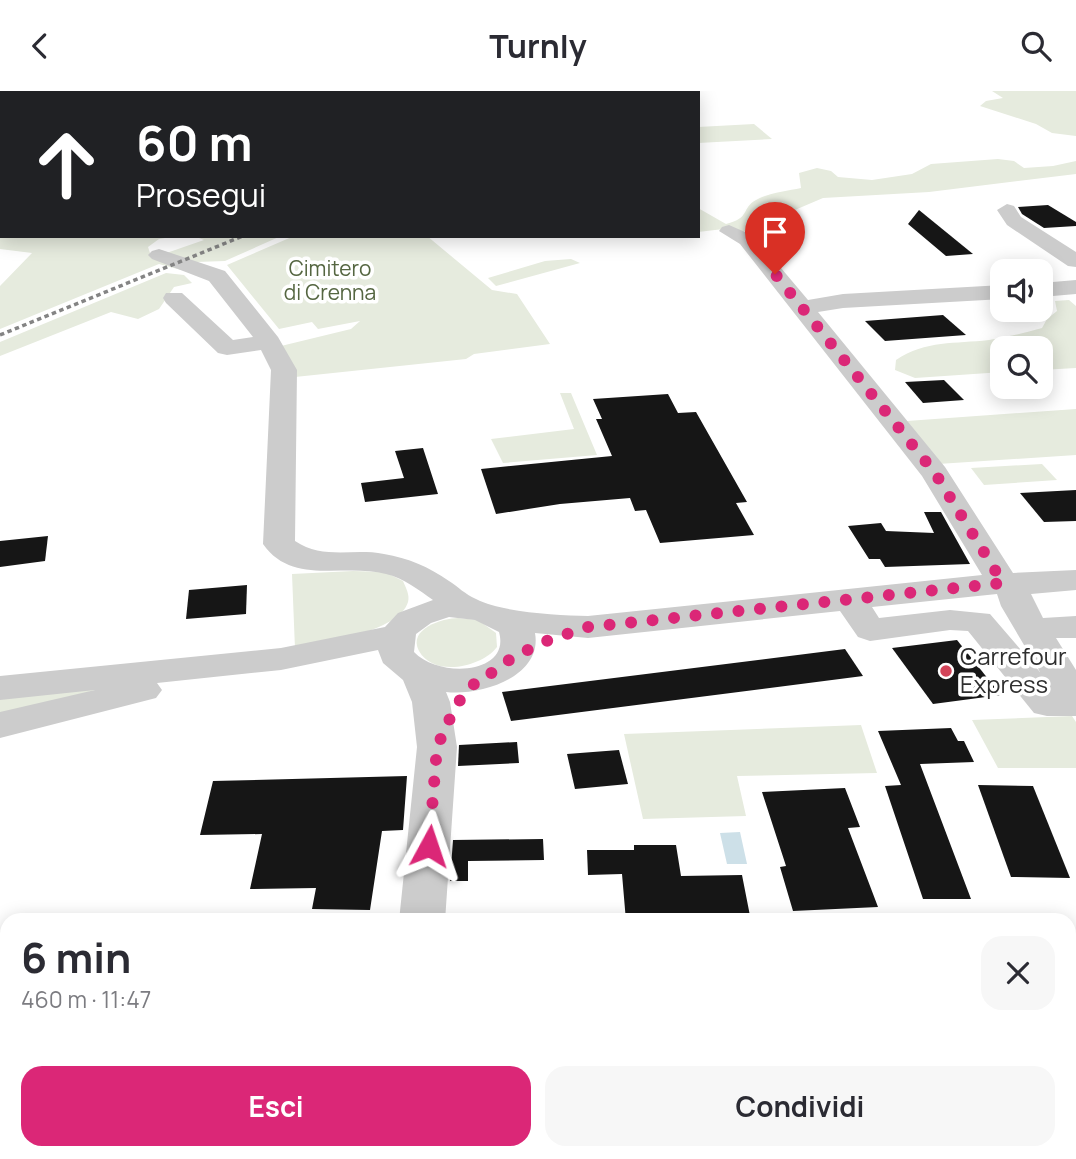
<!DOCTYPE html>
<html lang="it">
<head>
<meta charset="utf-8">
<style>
  :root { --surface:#fff; --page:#f7f7f7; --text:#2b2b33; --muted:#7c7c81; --accent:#db2777 }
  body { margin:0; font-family:Manrope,sans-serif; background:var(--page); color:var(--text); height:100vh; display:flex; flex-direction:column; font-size:26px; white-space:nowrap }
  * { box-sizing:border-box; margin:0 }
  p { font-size:23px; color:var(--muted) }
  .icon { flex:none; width:38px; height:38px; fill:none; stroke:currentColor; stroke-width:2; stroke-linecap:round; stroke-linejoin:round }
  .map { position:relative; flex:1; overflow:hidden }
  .panel { position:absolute; left:0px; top:822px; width:1076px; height:247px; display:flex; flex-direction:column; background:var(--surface); border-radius:21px 21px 0 0; box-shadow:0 4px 18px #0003 }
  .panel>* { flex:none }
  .banner { position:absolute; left:0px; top:0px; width:700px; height:147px; box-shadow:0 4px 18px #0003; background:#202124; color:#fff; overflow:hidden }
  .tools { position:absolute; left:990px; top:168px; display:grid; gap:14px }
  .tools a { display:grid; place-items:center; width:63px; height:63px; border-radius:14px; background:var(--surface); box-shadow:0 4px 18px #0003; font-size:35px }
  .pin { position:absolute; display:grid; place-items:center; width:60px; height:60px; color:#fff; margin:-72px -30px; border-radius:50% 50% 50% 0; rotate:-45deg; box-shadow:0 0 7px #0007 }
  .pin .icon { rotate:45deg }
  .me { position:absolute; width:77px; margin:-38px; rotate:5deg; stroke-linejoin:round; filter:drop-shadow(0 0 5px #0008) }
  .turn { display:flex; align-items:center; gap:24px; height:147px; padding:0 21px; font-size:32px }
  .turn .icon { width:91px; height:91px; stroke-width:2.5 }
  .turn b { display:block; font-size:49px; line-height:60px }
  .round { display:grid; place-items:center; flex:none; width:74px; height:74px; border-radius:21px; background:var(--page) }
  .head { display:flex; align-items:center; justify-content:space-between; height:119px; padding:0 21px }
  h1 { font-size:42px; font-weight:700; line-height:52px }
  .cta { display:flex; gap:14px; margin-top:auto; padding:14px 21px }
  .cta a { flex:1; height:80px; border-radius:21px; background:var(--accent); color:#fff; font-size:28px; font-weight:700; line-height:80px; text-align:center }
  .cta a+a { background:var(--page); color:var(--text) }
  header { display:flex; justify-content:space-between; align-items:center; height:91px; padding:0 21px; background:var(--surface); font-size:32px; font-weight:700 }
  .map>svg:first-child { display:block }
</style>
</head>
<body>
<header><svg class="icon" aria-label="back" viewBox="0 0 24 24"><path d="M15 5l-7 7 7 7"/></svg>Turnly<svg class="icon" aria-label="search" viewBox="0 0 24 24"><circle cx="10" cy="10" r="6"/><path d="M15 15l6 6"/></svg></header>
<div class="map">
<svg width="1076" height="1068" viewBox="0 0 1076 1068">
  <rect width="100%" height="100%" fill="#fff"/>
  <g fill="#e6ebde">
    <path d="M156,0H655L156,2Z"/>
    <path d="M992,0H1076V45L1052,42L1036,33L980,15L986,10L1003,7Z"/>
    <path d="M754,33L772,48L698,52V36Z"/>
    <path d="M998,68L1014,70L1024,77L1053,75L1076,70V83L929,101L823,107L743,141L732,137L698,141V117L726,133C751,127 741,117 756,109C768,102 787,100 801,97L799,82L817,77L831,80L838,86L872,89L912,83L931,73Z"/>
    <path d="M0,138L2,145H177L159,148L148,156L150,162L155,166L204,149L194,145H281L225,170L197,171L181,179L159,173L0,238V195L32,162L0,158Z"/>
    <path d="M294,145H427L492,199L517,203L550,253L474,263L466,268L295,286L281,255L351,238L360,230L318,238L312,231L279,238L227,174Z"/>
    <path d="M571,168L580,172L496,195L488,187L545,170Z"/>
    <path d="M166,182L184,184L192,192L174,196L159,218L138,228L111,221L0,265V251Z"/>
    <path d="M1069,209L1076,215V277L1041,279V257H1003V281L915,287L895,279L896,269C926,249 955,253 989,249C1007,246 1025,242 1042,237L1047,228L1057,220L1055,210Z"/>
    <path d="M560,302H571L597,364L503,372L491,348L574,338Z"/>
    <path d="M1076,318V364L938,373L907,330Z"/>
    <path d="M1042,373L1057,389L984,394L971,377Z"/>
    <path d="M353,480L385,481L403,490C406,497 410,504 408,511C399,541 322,552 295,558L292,483Z"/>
    <path d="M458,527L478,529L496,542L497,556C482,576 434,587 419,560C407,538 443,527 458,527Z"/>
    <path d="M115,593L0,628V606Z"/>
    <path d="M1072,625L1076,631V677H998L972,629Z"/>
    <path d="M861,634L877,682L737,685L746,725L643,728L624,643Z"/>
  </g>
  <path fill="#cde0e8" d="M740,741L747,773H727L720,742Z"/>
  <g fill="#161616">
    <path d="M1048,114L1076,131V135L1044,137L1022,123L1018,116Z"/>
    <path d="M919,119L973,163L946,165L908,133Z"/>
    <path d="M943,224L966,244L885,250L865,230Z"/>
    <path d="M944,289L964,309L923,312L905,291Z"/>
    <path d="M668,303L678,322L696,321L747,411L736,412L754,444L660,452L646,419L635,420L630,407L560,413L496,423L481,378L612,365L596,328H602L593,308Z"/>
    <path d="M423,357L438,403L365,411L361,392L404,387L395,360Z"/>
    <path d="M1076,399V430L1044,431L1020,402Z"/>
    <path d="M924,421H941L970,473L885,476L880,468H869L848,435L881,432L886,440L934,442Z"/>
    <path d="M48,445L45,470L0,476V450Z"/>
    <path d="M247,494L246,523L186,528L189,499Z"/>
    <path d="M957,549L1001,604L933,613L892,557Z"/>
    <path d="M845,558L863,585L511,630L502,601Z"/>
    <path d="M951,637L958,650H964L974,671L920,673L971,808H923L885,695L901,694L878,640Z"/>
    <path d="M517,651L519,672L458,675L459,654Z"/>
    <path d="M619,659L628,693L575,698L567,663Z"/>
    <path d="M407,685L403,739L382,740L370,819L312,818L316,797L250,798L262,743L200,744L213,690Z"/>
    <path d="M978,694L1033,695L1070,787L1011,786Z"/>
    <path d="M845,697L860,736L848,737L878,816L793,820L780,776L786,775L762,701Z"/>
    <path d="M543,748L544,769L468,770V790H450L453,749Z"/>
    <path d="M634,754H676L681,785L742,784L751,830H626L622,783L588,784L587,759H634Z"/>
  </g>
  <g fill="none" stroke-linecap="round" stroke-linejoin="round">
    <g fill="#ccc" fill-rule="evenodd">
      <path d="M1007,113L1014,115L1021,126L1076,161V176L1068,175L1007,134L997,119Z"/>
      <path d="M729,134L754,145L808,209L843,203L1003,194V208L843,217L818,221L945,376L1013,482L1076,479V499L1031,503L1043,527L1076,525V547H1056L1076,579V625H1047L1034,622L968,540L950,539L870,550L858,546L840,520L588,547L535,542C543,586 480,605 446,601L450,611L457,656L445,830H399L417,656L412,611L403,589L383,572L378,559L281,579L157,592L162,599L156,607L0,647V621L95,599L0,609V585L281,557L385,536L398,522L433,509C419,499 403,487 386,483C345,472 292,495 263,453L271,279L261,259L227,264L218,262L166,212L163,207L166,202H182L233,249L253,246L209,190L152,168L148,164L152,160L159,158L225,180L278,246L297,279L295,450C323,469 353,457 384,463C408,467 429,476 449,490C457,495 466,504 476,508C504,522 557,524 588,525L982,484L922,385L740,153L719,140L722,136ZM997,503L1001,515L1040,581L990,523L950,519L879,527L872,516ZM449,526L475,529L499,541C511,583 440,588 414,561L416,543L431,532Z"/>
      <path d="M1076,189V203L1041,206V192Z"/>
      <path d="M374,1062H428L427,1068H373Z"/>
      <path d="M792,1062H846L847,1068H793Z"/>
    </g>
    <path stroke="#848484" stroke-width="2.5" stroke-dasharray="3.5 2.5" stroke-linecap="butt" d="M599,2L603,0"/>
    <path stroke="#848484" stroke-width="3.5" stroke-dasharray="4.5 3.5" stroke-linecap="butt" d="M0,244L243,145"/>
  </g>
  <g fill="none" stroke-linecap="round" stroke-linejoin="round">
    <path stroke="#db2777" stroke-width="12" stroke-dasharray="0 21.6" d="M429,755L437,656L456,614L480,586L494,581L513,566L549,549L588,536L1003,492L935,382L775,183"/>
  </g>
  <circle fill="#d34459" stroke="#fff" stroke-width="2.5" cx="946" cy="580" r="7"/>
  <g text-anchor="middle" stroke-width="7" stroke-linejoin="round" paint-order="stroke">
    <g font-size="21" fill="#556641" stroke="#fff">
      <text x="330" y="185">Cimitero<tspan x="330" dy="24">di Crenna</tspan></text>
    </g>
    <g font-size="24" fill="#2f2f2f" stroke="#fff" text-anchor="start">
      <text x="960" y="574">Carrefour<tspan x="960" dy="28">Express</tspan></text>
    </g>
  </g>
</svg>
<div class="tools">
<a><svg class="icon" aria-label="sound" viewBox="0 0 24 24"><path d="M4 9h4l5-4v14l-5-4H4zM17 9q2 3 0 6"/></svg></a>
<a><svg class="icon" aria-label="search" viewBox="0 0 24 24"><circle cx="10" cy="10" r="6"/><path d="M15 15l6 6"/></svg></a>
</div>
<div class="pin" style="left:775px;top:183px;background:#d93025"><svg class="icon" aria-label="arrive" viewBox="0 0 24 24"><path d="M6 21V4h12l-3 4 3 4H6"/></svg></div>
<svg class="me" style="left:429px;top:755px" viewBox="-20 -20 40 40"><path d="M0-17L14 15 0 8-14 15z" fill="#db2777" stroke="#fff" stroke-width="4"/></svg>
<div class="banner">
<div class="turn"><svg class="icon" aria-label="ahead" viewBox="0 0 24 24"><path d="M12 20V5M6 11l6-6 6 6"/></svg><div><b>60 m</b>Prosegui</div></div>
</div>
<section class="panel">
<div class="head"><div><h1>6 min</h1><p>460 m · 11:47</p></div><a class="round"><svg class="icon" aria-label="close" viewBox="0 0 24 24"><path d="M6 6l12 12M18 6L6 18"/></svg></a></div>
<div class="cta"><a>Esci</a><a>Condividi</a></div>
</section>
</div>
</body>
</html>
